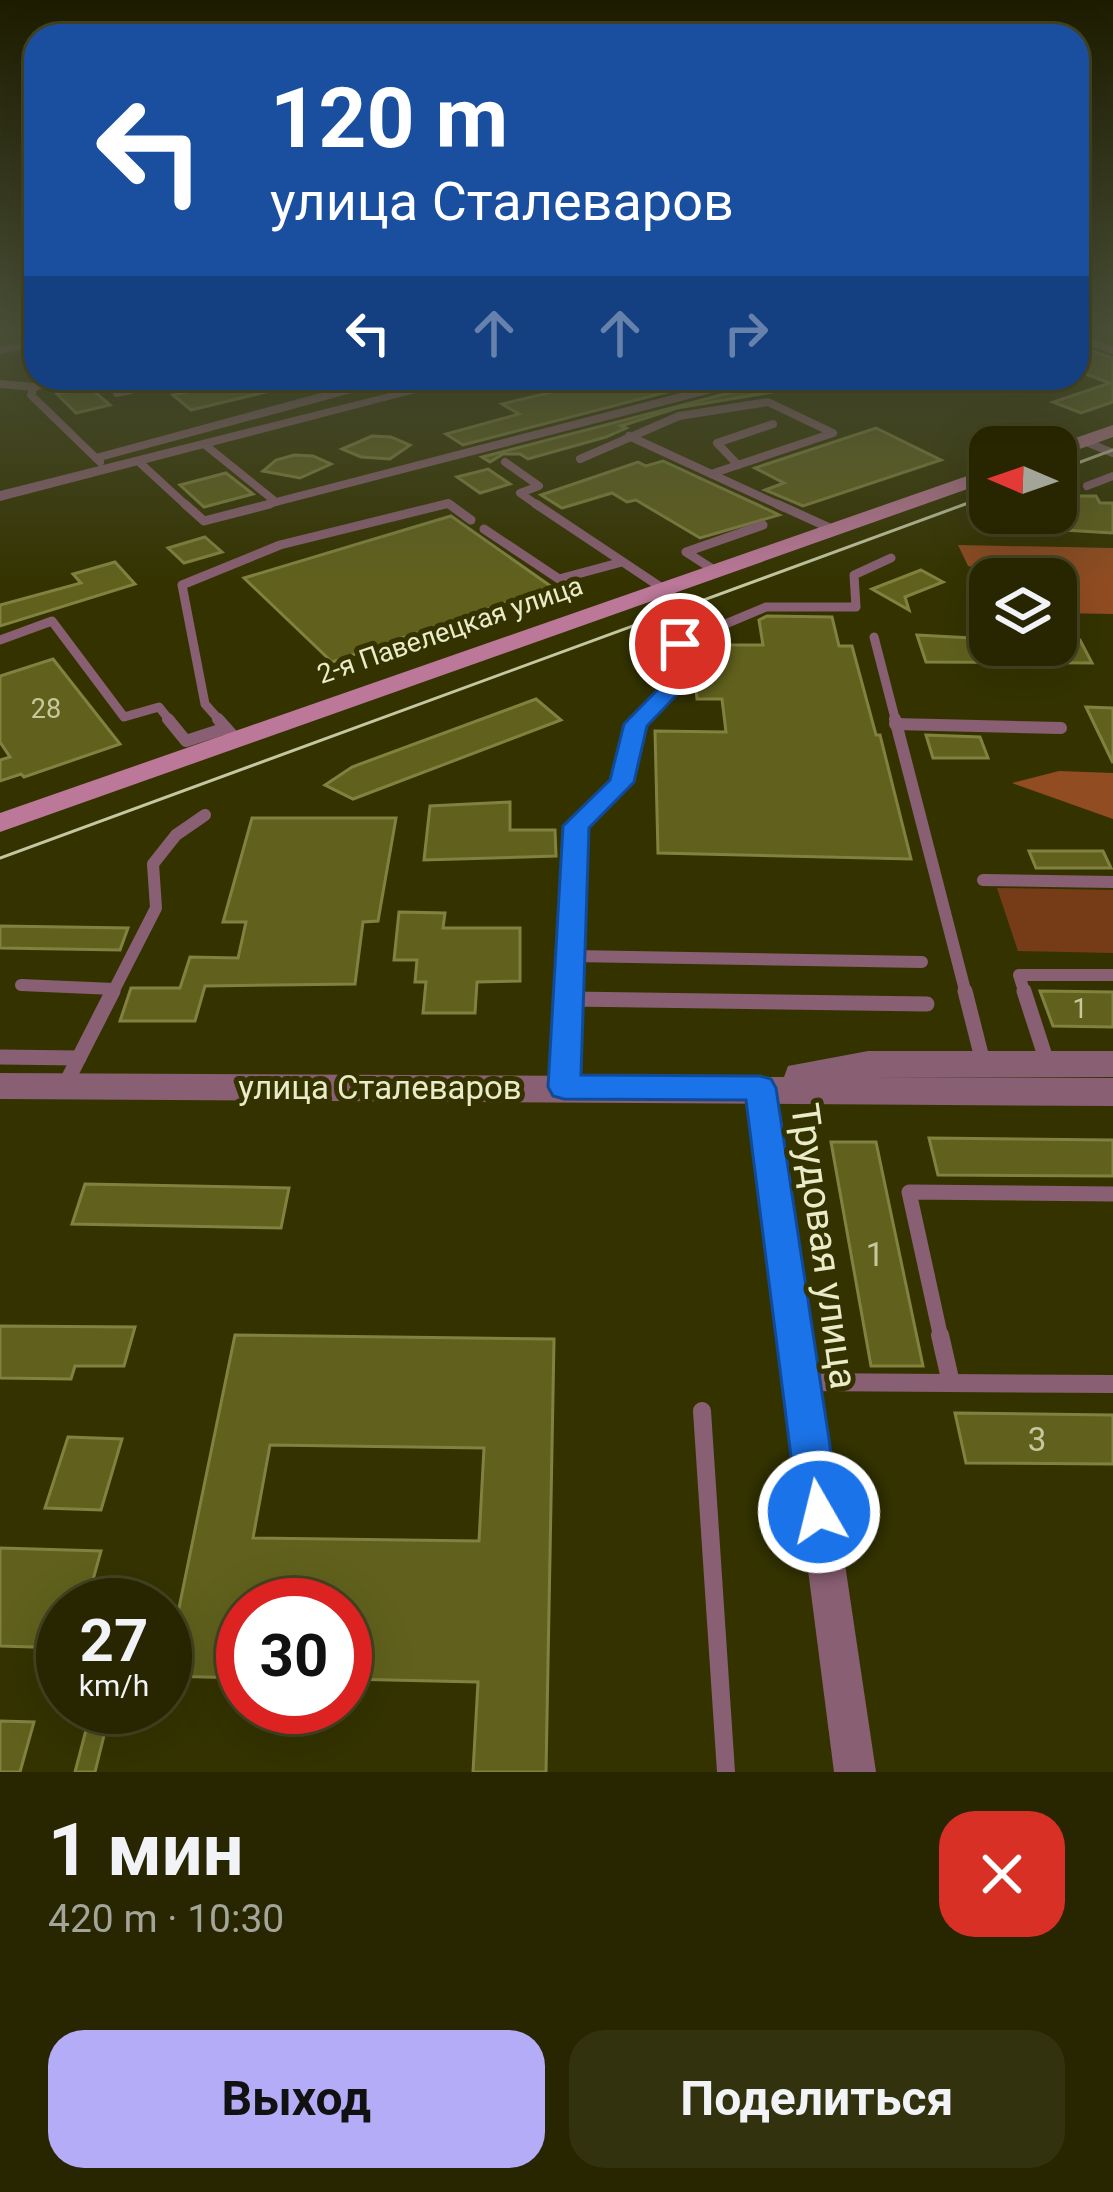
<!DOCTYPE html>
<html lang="ru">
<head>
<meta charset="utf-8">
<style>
  :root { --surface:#272600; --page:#33320f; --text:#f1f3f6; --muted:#a4a599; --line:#434322; --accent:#b5acf8 }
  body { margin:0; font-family:Roboto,sans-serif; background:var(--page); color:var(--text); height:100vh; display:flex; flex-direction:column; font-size:45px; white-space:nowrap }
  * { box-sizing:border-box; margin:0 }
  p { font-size:39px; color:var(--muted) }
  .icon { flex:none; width:66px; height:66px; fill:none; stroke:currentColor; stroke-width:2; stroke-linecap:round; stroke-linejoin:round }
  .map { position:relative; height:1772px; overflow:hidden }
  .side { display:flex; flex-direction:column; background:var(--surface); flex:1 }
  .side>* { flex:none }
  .hud { position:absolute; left:24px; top:24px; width:1065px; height:366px; border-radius:36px; box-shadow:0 12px 48px #0002,0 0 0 3px var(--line); background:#1a4fa0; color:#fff; overflow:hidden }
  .needle { width:78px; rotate:272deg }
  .controls { position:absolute; left:969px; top:426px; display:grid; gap:24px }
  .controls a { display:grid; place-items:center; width:108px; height:108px; border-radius:24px; background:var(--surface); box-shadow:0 12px 48px #0002,0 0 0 3px var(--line); font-size:60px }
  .speed { position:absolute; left:36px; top:1578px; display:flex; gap:24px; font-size:60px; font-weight:700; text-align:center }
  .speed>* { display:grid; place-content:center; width:156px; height:156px; border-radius:50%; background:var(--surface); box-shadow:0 12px 48px #0002,0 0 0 3px var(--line); line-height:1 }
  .speed small { font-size:30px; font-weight:400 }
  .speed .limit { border:18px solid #d22; background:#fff; color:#111 }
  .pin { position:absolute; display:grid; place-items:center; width:102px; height:102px; color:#fff; margin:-51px; border:6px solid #fff; border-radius:50%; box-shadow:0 3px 12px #0007 }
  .me { position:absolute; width:132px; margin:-66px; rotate:352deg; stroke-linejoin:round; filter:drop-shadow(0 0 9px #0008) }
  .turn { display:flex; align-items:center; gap:42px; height:252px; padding:0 48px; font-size:54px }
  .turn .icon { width:156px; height:156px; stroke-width:2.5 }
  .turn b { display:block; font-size:84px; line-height:102px }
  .lanes { display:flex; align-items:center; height:114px; padding:0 48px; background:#0003; justify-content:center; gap:60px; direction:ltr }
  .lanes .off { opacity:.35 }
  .round { display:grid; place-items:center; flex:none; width:126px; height:126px; border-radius:36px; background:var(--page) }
  .headline { display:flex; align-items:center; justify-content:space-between; height:204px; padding:0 48px }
  h1 { font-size:72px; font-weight:700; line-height:90px }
  .action { display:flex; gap:24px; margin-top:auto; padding:24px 48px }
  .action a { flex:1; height:138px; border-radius:36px; background:var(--accent); color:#111; font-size:48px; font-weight:700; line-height:138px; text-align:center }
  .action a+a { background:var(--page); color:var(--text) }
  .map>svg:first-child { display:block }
</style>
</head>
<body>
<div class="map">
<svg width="1113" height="1772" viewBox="0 0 1113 1772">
  <rect width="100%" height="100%" fill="#343300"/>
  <path fill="#763c18" d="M997,888L1113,890V953L1018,951Z"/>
  <g fill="#914c21">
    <path d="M958,545L1113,548V614L1056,613V579H1028L968,566Z"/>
    <path d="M1059,771L1113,773V819L1012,783Z"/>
  </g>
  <g fill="#61611d" stroke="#828240" stroke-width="3" fill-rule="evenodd">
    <path d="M1077,346L1113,358V402L1081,413L1053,402L1110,383L1077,371Z"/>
    <path d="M247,378H298L299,384L191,410L173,395Z"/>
    <path d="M612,378H721L463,445L446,434L519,414L502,404Z"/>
    <path d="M762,378L790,389L677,408L621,426L626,428L606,437L528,459L520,454H503L490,462L482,457L756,386Z"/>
    <path d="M89,387L110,405L76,413L57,394Z"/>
    <path d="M876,428L941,460L803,506L765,490L784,483L755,468Z"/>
    <path d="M372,436L391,437L410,445L390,459L361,457L342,449Z"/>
    <path d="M294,455L313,456L331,464L300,478L263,471L276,460Z"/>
    <path d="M663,461L771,511L779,515L700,538L636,500L627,502L612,493L562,508L541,495L638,462L646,466Z"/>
    <path d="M488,469L510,484L480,493L457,477Z"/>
    <path d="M226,473L253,494L204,507L180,485Z"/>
    <path d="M1068,496H1096L1100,503H1113V533L1047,529L1039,513H1078Z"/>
    <path d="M451,516L552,587L332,662L244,578Z"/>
    <path d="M205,537L222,552L184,563L168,548Z"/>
    <path d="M115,562L135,584L0,626V605L81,583L73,574Z"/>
    <path d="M921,570L943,582L905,597L909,610L872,589Z"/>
    <path d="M767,616L832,617L839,646H852L876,735H880L911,859L658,853L655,731L726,732L722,699H697L693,659H716L714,645H763L759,620Z"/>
    <path d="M917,635L990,639V645L1080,640L1092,663L926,662Z"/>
    <path d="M53,659L120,744L24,777L21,774L0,781V760L10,757L0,742V676Z"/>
    <path d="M536,699L561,720L353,799L325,785L352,767Z"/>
    <path d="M1086,707L1113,708V763Z"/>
    <path d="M926,735L980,737L988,758H933Z"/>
    <path d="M510,802V830H555L556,856L424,860L430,806Z"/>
    <path d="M252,818H396L378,921L363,922L355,984L205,986L195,1021H120L131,988H180L190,957L238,958L246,922H223Z"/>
    <path d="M1029,851H1103L1111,868H1036Z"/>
    <path d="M399,912L445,913L443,928H520V981L477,982L475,1013H423L426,982H415L417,960H394Z"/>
    <path d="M0,926L128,928L120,950L0,948Z"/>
    <path d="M1040,991L1113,992V1027L1053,1026Z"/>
    <path d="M929,1138L1113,1140V1176L938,1175Z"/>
    <path d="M831,1142H876L923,1366H871Z"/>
    <path d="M85,1184L289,1188L281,1228L72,1224Z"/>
    <path d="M0,1326L135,1327L124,1366H75L71,1379L0,1378Z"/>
    <path d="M235,1335L554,1339L546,1772H473L478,1682L345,1679V1605H243V1678L165,1676ZM270,1445L484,1448L479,1541L253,1538Z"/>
    <path d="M955,1413L1113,1415V1464L966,1463Z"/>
    <path d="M68,1437L122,1439L101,1510L45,1508Z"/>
    <path d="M0,1548L101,1551L86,1605H63V1648L0,1646Z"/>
    <path d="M92,1707H111L95,1772H75Z"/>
    <path d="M0,1721L34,1722L20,1772H0Z"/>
  </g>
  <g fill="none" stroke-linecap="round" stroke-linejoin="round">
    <g stroke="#895f73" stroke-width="8">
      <path d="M1077,337L1113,350"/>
      <path d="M0,350L36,343"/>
      <path d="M63,378L34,387L31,395L100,462"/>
      <path d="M798,378H805"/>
      <path d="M0,384L34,387"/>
      <path d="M117,393L180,378"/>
      <path d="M629,436L783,507"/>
      <path d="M1084,441L1113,453"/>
      <path d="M204,444L276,502L754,378"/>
      <path d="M96,458L377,382"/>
      <path d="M580,459L679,416L768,402L833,433L711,474"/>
      <path d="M138,461L188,507"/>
      <path d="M505,462L539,486L520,493L540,507"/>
      <path d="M738,465L717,443L773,424"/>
      <path d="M1087,486L1113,476"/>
      <path d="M259,507L276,502"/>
      <path d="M434,507L448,503L453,507"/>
    </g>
    <g stroke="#895f73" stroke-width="9">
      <path d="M185,504L204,521L270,504"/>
      <path d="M449,504L471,520"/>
      <path d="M536,504L662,588"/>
      <path d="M777,504L832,529"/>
      <path d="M484,529L559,579L622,562"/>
      <path d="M714,570L686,552L763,525"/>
      <path d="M874,637L896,722"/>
      <path d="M0,640L52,621L124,717L159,707L171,722"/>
      <path d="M221,722L205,704L182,585L280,545L446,504"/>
      <path d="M638,722L678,681L680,643L766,607H856L854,575L891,558"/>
    </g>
    <g stroke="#895f73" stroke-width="12">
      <path d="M168,719L186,741L226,728"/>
      <path d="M218,719L234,737"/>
      <path d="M895,719L966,994"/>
      <path d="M895,724L1061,728"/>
      <path d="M983,880L1113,882"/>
      <path d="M572,956L922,962"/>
      <path d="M21,985L114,989"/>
      <path d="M112,994L156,908L153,864L176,835L205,815"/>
      <path d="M568,994L576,826L622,782L641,719"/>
      <path d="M1025,994L1019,975H1113"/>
    </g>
    <g stroke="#895f73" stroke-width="15">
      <path d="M965,991L983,1062"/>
      <path d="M1024,991L1047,1062"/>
      <path d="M571,999L927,1004"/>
      <path d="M0,1057L79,1058"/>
      <path d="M65,1085L113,991"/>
      <path d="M564,1087L568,991"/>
      <path d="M941,1338L909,1192L1113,1194"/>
    </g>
    <g stroke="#895f73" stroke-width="18">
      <path d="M940,1335L951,1383"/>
      <path d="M802,1382L1113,1384"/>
      <path d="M702,1411L726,1772"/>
    </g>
    <g fill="#895f73" fill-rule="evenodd">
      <path d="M449,378H473L0,501V491Z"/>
      <path d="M760,1077L770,1080L774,1088L876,1772H834L746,1088L750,1080Z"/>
    </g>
    <path fill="#895f73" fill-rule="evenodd" d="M868,1051H1113V1077H867L1113,1078V1106L0,1099V1073L784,1077L788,1066Z"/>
    <g fill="#bb7899" fill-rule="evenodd">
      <path d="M1113,425V437L1063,455L1056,457V447H1049Z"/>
      <path d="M990,468V481L0,832V813Z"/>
    </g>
    <g stroke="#c5c7a2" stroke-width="3">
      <path d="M1056,471L1113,450"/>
      <path d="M0,858L990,495"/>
    </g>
  </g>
  <linearGradient id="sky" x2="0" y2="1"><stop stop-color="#1d1c00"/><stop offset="0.57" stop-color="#4a5037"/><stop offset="1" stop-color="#4a5037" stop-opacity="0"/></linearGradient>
  <rect width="1113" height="583" fill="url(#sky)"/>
  <path fill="#1a73e8" stroke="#114b97" stroke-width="3" d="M680,637L691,644L690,681L647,726L634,782L589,828L581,1075L760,1076L771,1079L776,1088L840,1512L834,1527L819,1533L805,1527L798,1512L746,1100L564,1099L553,1096L548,1087L563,826L610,780L624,724L667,680L669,644Z"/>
  <g text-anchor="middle" stroke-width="10" stroke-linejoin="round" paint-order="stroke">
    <g font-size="27" fill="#e9ebc9" stroke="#343300">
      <text transform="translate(450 630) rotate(-19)" y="9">2-я Павелецкая улица</text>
    </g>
    <g font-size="27" fill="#c7c89e">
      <text x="46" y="718">28</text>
      <text x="1080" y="1018">1</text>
    </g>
    <g font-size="33" fill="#e9ebc9" stroke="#343300">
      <text x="380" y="1099">улица Сталеваров</text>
    </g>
    <g font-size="33" fill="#c7c89e">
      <text x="875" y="1266">1</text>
      <text x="1037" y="1451">3</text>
    </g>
    <g font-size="39" fill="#e9ebc9" stroke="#343300">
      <text transform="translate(825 1246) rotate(82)" y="14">Трудовая улица</text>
    </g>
  </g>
</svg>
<div class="controls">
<a><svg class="needle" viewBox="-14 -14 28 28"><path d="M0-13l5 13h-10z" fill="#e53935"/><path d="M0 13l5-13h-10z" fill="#a4a599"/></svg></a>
<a><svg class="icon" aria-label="layers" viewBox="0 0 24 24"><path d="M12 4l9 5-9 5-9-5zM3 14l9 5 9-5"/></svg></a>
</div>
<div class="speed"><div>27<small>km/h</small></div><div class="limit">30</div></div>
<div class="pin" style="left:680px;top:644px;background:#d93025"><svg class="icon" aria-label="arrive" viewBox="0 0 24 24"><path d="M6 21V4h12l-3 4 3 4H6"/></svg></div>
<svg class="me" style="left:819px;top:1512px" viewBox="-20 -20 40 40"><circle r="17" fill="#1a73e8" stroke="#fff" stroke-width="3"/><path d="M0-11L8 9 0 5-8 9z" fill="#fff"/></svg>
<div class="hud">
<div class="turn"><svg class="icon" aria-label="left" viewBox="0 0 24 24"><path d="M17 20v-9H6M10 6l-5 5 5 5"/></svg><div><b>120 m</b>улица Сталеваров</div></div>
<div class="lanes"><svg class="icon" aria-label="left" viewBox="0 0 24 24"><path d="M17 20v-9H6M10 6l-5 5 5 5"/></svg><svg class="icon off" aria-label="ahead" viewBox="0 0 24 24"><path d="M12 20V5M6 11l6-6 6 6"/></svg><svg class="icon off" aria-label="ahead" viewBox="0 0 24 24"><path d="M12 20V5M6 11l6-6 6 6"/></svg><svg class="icon off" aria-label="right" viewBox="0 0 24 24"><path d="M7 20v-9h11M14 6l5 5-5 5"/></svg></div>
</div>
</div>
<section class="side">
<div class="headline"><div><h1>1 мин</h1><p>420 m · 10:30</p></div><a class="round" style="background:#d93025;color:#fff"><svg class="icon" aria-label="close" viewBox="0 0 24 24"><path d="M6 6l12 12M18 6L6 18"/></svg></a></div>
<div class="action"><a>Выход</a><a>Поделиться</a></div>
</section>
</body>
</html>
